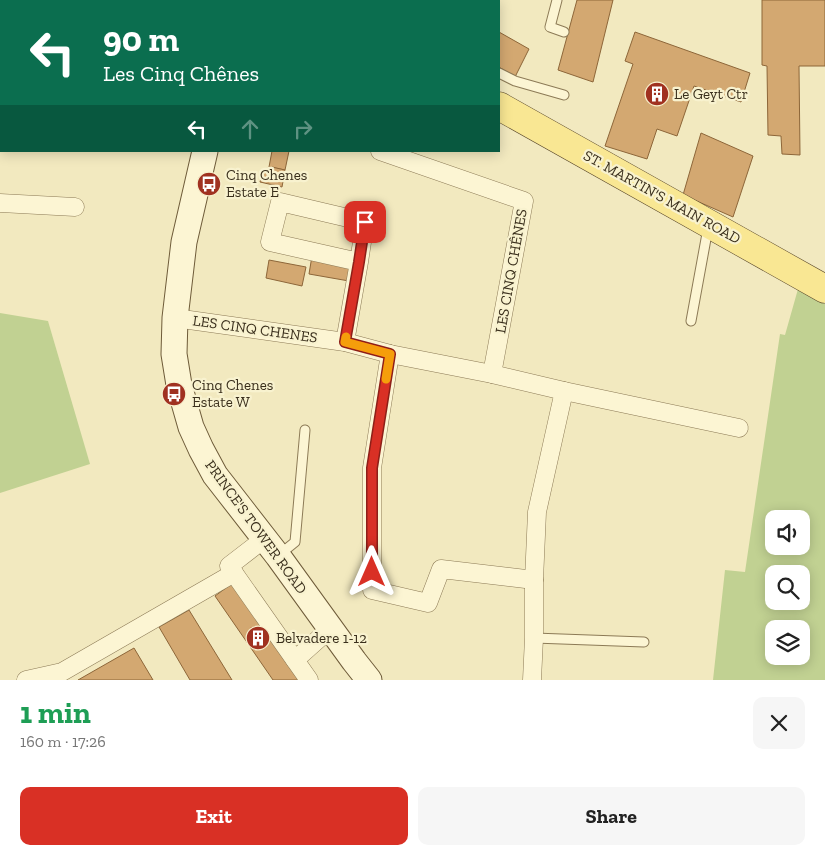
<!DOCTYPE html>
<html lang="en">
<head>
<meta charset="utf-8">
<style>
  :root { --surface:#fff; --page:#f6f6f6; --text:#222; --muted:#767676; --accent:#d93025 }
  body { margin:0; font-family:"Zilla Slab",serif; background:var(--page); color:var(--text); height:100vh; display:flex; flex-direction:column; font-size:19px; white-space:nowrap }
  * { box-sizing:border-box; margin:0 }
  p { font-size:16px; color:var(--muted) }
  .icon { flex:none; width:28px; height:28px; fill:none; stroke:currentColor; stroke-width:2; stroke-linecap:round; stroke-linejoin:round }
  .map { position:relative; height:680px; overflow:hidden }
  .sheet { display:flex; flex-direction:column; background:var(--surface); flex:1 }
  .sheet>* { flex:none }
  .banner { position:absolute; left:0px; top:0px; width:500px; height:152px; box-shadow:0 2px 12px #0003; background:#0b6e4f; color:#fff; overflow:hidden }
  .buttons { position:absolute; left:765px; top:510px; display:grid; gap:10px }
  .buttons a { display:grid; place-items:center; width:45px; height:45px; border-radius:10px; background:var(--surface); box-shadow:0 2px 12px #0003; font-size:25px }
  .pin { position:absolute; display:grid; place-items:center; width:42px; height:42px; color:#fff; margin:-21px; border-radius:10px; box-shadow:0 2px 8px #0006 }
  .me { position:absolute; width:55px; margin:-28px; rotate:0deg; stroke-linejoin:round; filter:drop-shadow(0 0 4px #0008) }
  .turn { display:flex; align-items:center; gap:18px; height:105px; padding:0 20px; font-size:22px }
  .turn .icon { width:65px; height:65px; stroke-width:2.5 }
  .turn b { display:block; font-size:35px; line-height:42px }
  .lanes { display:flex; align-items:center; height:48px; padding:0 20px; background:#0003; justify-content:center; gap:25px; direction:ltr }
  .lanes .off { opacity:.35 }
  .round { display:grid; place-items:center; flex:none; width:52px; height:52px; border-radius:10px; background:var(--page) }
  .headline { display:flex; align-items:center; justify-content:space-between; height:85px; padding:0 20px }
  h1 { font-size:30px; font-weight:700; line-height:38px; color:#1e9e55 }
  .cta { display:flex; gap:10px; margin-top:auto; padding:10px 20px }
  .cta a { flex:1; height:58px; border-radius:10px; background:var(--accent); color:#fff; font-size:20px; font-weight:700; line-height:58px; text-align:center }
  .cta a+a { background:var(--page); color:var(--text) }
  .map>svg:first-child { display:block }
</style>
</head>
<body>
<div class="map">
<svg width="825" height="680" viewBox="0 0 825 680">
  <rect width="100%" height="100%" fill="#f2e9bf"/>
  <g fill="#c1d192" fill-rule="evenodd">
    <path d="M798,289L825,304V680H713L725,570L745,572L780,334L785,335ZM774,519H801V546H774ZM774,574H801V601H774ZM774,629H801V656H774Z"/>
    <path d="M0,313L48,321L90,464L0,493Z"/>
  </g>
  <g fill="#d3a871" stroke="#8d6639">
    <rect x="131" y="0" width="51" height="1"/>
    <path d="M577,0H613L593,82L558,70Z"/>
    <path d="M762,0H825V66H799L800,155L782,154L781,136L768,135L767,66L762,65Z"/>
    <path d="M499,32L529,49L515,77L499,67Z"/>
    <path d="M635,32L750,73L741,102L694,86L677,136L657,129L647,159L605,146L633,64L625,61Z"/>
    <path d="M701,133L753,156L733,217L683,195Z"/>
    <path d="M272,151H289L285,170L269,167Z"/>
    <path d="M272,167L285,170L282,187L260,182L263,171L271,172Z"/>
    <path d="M312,256L352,264L349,281L309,274Z"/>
    <path d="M269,260L306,267L302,286L266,278Z"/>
    <path d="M234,582L301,680H273L215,596Z"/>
    <path d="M189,610L232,680H190L159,627Z"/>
    <path d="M134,648L153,680H78Z"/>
  </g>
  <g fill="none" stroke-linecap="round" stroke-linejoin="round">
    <g stroke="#8c7a56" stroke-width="11">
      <g id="lane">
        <path d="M557,0L550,27L564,32"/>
        <path d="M288,1V0"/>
        <path d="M328,1V0"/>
        <path d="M388,1L389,0"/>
        <path d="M432,1L433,0"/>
        <path d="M499,73L515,81L564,95"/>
        <path d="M691,321L708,228"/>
        <path d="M279,555L295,542L305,430"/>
        <path d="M534,638L644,642"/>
      </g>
    </g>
    <g stroke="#8c7a56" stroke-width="19">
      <g id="street">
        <path d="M0,57H1"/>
        <path d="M380,151L524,201L492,374"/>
        <path d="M0,203L75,207"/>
        <path d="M175,318L345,342L390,354L492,374L564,391L537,512L534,580V638L532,680"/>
        <path d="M345,342L359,262L365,222L280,202L270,242L359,262"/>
        <path d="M390,354L372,468V590L428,603L441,569L534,580"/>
        <path d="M564,391L739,428"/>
        <path d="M264,539L229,566L309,680"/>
        <path d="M295,660L323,635"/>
        <path d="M26,680L62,672L234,573"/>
      </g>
    </g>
    <g stroke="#6e5b39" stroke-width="27">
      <g id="secondary">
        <path d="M233,1L234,0"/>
        <path d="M205,151L184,242L175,318L174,354L179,385L191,427L201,449L215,475L278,556L354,661L369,680"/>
      </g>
    </g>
    <g stroke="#59472b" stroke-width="29">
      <g id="primary">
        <path d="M309,0L312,1"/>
        <path d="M499,106L825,289"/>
      </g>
    </g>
    <use href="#lane" stroke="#fcf5d3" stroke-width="9"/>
    <use href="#street" stroke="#fcf5d3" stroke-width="18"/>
    <use href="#secondary" stroke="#fcf5d3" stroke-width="25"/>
    <use href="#primary" stroke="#f9e793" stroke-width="28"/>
  </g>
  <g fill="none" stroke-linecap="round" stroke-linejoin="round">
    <g stroke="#8d1f18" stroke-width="12">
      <path id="route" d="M365,222L359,262L345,342L390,354L372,468V572"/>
    </g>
    <use href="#route" stroke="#d93025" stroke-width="9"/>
    <path stroke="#f59e0b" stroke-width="9" d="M346,337L345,342L390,354L386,379"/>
  </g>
  <defs>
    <g id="building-disc" transform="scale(1.25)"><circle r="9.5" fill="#a03120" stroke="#f8f2cf"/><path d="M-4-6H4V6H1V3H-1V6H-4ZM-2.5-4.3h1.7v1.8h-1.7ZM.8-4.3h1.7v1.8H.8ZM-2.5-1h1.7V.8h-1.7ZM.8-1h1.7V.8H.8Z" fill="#fff"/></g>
    <g id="bus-disc" transform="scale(1.25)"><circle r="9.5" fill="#a03120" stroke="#f8f2cf"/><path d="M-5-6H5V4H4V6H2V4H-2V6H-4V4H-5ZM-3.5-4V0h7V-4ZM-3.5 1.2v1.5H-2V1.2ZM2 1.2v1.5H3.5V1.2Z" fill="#fff"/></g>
  </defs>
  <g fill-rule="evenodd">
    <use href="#building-disc" x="657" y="94"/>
    <use href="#bus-disc" x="209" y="184"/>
    <use href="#bus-disc" x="174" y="394"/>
    <use href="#building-disc" x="258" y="638"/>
  </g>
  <g text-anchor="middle" stroke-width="4.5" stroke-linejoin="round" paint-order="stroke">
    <g font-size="15" fill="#3a2f1c" stroke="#f8f2cf" text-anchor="start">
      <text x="674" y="99">Le Geyt Ctr</text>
      <text x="226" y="180">Cinq Chenes<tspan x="226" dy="17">Estate E</tspan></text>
      <text x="192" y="390">Cinq Chenes<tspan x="192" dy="17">Estate W</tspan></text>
      <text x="276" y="643">Belvadere 1-12</text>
    </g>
    <g font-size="15" fill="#3a2f1c" stroke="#f8f2cf">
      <text transform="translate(662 197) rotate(29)" y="5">ST. MARTIN'S MAIN ROAD</text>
      <text transform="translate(511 271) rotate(-80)" y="5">LES CINQ CHÊNES</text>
      <text transform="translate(255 329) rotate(8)" y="5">LES CINQ CHENES</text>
      <text transform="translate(256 527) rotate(54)" y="5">PRINCE'S TOWER ROAD</text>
    </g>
  </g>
</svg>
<div class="buttons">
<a><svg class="icon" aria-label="sound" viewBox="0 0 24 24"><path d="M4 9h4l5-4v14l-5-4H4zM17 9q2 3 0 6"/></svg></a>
<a><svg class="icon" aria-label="search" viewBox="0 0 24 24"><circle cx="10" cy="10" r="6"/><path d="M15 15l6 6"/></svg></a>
<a><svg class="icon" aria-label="layers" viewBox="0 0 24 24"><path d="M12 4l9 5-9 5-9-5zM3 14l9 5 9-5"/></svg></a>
</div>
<div class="pin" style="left:365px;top:222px;background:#d93025"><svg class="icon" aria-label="arrive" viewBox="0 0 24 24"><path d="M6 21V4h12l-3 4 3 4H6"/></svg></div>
<svg class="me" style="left:372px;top:572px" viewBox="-20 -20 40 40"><path d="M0-17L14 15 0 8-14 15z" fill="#d93025" stroke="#fff" stroke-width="4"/></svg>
<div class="banner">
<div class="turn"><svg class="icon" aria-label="left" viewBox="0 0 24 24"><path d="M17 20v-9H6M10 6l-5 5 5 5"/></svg><div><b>90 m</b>Les Cinq Chênes</div></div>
<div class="lanes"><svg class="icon" aria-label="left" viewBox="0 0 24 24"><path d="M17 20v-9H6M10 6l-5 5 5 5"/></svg><svg class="icon off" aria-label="ahead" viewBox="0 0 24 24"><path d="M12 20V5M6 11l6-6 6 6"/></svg><svg class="icon off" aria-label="right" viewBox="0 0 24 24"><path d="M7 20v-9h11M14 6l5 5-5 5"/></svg></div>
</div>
</div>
<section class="sheet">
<div class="headline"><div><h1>1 min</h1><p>160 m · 17:26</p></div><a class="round"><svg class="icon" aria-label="close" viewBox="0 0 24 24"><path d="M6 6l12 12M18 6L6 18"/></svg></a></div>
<div class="cta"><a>Exit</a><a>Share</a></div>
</section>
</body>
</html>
